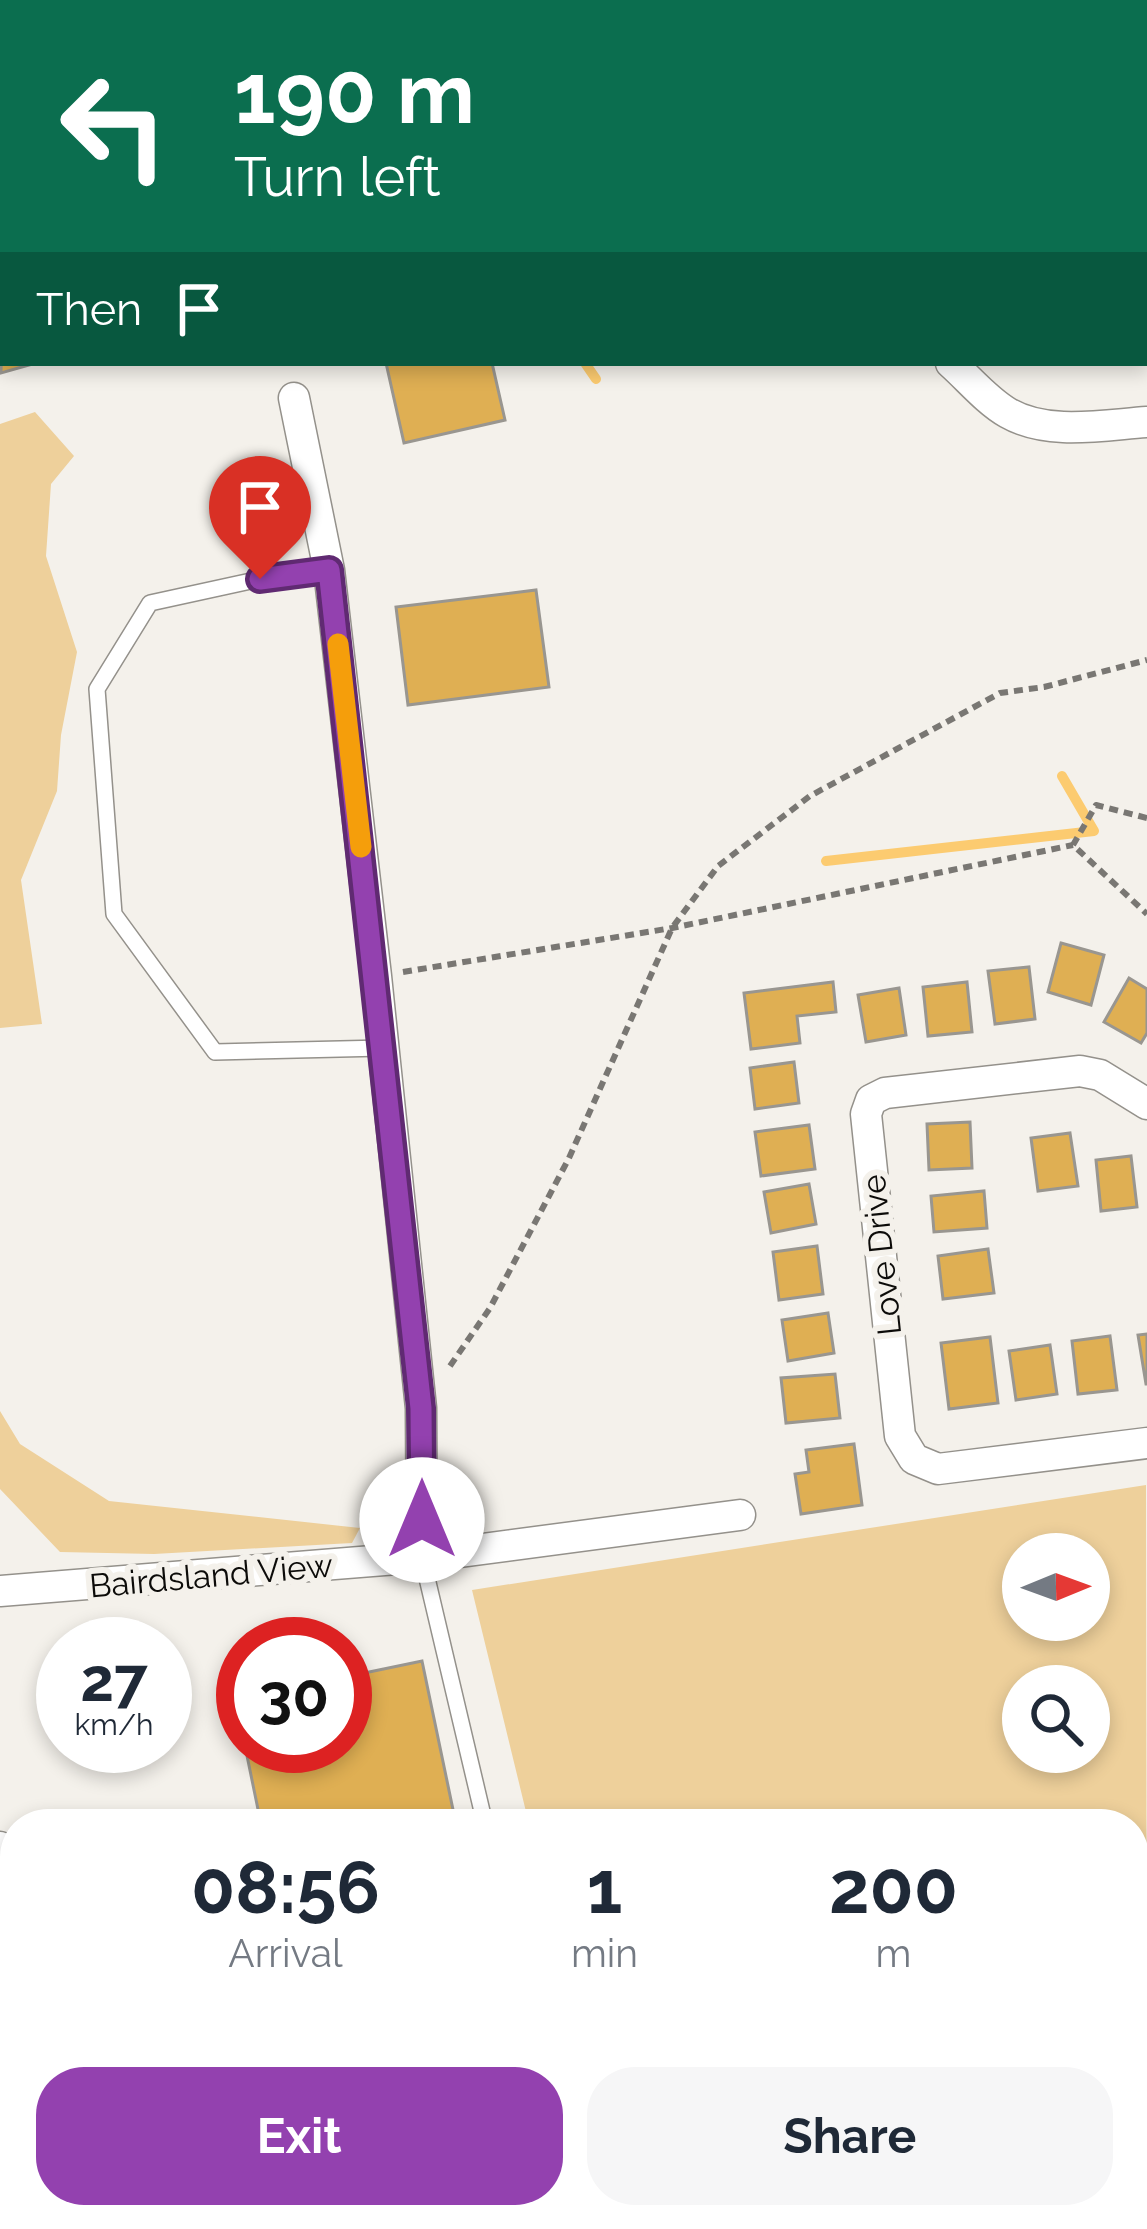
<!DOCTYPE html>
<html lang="en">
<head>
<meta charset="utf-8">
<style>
  :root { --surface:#fff; --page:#f6f6f7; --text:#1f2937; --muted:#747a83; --accent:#9341af }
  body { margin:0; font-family:Raleway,sans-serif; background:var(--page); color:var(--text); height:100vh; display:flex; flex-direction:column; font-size:45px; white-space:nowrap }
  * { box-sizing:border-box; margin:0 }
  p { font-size:39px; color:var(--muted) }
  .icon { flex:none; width:66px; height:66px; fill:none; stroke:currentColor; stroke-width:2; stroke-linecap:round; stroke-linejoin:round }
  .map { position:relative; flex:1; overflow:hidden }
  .details { position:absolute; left:0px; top:1809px; width:1149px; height:420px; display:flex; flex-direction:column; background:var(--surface); border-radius:48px 48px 0 0; box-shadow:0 6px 18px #0003 }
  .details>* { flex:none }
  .guide { position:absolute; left:0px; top:0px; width:1149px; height:366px; box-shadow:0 6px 18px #0003; background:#0b6e4f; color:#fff; overflow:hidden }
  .needle { width:78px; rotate:89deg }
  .buttons { position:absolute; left:1002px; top:1533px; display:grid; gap:24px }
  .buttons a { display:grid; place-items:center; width:108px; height:108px; border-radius:50%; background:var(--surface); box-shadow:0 6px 18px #0003; font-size:60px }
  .speed { position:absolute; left:36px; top:1617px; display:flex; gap:24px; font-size:60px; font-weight:700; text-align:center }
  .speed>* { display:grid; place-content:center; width:156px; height:156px; border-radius:50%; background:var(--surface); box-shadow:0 6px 18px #0003; line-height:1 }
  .speed small { font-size:30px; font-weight:400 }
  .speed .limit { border:18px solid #d22; background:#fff; color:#111 }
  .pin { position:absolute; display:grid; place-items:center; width:102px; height:102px; color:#fff; margin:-123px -51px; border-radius:50% 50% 50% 0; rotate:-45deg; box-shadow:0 0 12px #0007 }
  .pin .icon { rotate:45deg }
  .me { position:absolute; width:132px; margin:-66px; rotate:0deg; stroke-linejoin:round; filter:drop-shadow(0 0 9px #0008) }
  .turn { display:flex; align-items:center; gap:42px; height:252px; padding:0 36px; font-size:54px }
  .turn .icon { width:156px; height:156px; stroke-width:2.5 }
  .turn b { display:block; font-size:84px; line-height:102px }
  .then { display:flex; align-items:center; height:114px; padding:0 36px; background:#0003; gap:24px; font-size:45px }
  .eta { display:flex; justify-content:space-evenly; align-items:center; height:204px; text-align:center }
  .eta b { font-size:72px; font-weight:700; line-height:84px }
  .button { display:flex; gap:24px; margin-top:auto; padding:24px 36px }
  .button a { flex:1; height:138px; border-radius:48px; background:var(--accent); color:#fff; font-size:48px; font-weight:700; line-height:138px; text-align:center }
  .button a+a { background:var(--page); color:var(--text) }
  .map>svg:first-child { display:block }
</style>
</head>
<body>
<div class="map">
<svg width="1147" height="2229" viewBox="0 0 1147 2229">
  <rect width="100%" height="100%" fill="#f4f1eb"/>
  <g fill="#eed09b" fill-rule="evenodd">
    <path d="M35,412L74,456L51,484L46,556L77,652L61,735L57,791L21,880L42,1024L0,1028V424Z"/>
    <path d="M0,1411L20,1444L109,1501L360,1528L352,1543L154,1554L60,1552L0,1489Z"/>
    <path d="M1146,1485L1147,2229H626L622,2214H1134V1824H529L472,1590ZM1023,1554H1089V1620H1023ZM1023,1686H1089V1752H1023Z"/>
  </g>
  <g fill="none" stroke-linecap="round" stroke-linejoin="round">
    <g stroke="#fccb70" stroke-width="10">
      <path d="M348,0L350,3"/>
      <path d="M585,363L596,379"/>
      <path d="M826,861L1094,831L1062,776"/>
    </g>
  </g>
  <g fill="#dfaf53" stroke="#999690" stroke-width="3">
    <path d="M14,0L44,3H3V66L0,3Z"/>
    <path d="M3,266V363H36L1,373Z"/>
    <path d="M386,363H492L505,420L404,443Z"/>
    <path d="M536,590L549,687L408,705L396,607Z"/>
    <path d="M1061,943L1104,955L1091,1005L1048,992Z"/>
    <path d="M1029,967L1035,1019L995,1024L988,971Z"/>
    <path d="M1129,978L1147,989V1033L1141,1043L1104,1022Z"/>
    <path d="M833,982L836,1012L797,1016L800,1043L751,1049L744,993Z"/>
    <path d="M967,982L972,1032L928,1036L923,987Z"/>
    <path d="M899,988L906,1035L866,1042L858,995Z"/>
    <path d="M794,1062L799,1103L755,1109L750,1068Z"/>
    <path d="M970,1122L972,1168L929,1170L927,1124Z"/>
    <path d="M809,1125L815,1169L761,1176L755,1132Z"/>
    <path d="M1070,1133L1078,1186L1038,1191L1031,1138Z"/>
    <path d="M1131,1156L1137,1207L1101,1211L1096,1160Z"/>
    <path d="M809,1184L816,1224L771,1233L764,1192Z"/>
    <path d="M984,1191L987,1228L934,1232L931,1196Z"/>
    <path d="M817,1246L823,1294L779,1300L773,1252Z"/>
    <path d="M988,1249L994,1293L943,1299L938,1256Z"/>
    <path d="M828,1313L834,1353L788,1361L782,1320Z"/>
    <path d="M1147,1334V1384H1146L1138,1335Z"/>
    <path d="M1110,1336L1117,1390L1078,1394L1072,1341Z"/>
    <path d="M990,1337L998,1403L949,1409L941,1343Z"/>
    <path d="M1050,1345L1057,1394L1016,1400L1009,1351Z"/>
    <path d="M835,1374L840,1418L786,1423L781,1378Z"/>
    <path d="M854,1444L862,1505L801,1514L795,1474L809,1472L806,1450Z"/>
    <path d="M422,1661L456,1824H261L245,1746H345V1677Z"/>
  </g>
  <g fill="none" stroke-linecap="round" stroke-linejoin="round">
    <g stroke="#94918b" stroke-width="18">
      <g id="lane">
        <path d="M329,570L260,579L150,603L97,689L114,914L215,1052L383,1048"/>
        <path d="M422,1557L485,1824"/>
        <path d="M577,2214L580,2229"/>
      </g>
    </g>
    <g stroke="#94918b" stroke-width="33">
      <g id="street">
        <path d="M117,0V3"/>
        <path d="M579,0L582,3"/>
        <path d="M1052,0L1057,3"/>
        <path d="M1146,76H1147"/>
        <path d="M0,232L3,233"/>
        <path d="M951,363C969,379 987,401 1008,413C1048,436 1103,425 1147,422"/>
        <path d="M294,398L329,570L376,976L421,1408L422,1557"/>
        <path d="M1147,1104L1100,1075L1080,1071L885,1093L871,1100L866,1114L900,1436L914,1459L938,1469L1147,1443"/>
        <path d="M0,1591L422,1557L740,1515"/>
        <path d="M0,1847L15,1886"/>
        <path d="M139,2214L145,2229"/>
      </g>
    </g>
    <g stroke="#797773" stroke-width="6" stroke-dasharray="9 6" stroke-linecap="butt">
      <path d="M1147,818L1096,805L1073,845L1147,914"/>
      <path d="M403,972L672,928L1073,845"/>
      <path d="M450,1366L490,1308L569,1158L672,928L718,866L810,796L1000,693L1044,687L1147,660"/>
    </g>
    <use href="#lane" stroke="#fff" stroke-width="15"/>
    <use href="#street" stroke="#fff" stroke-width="30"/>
  </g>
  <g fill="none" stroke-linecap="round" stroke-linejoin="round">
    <g stroke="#602a72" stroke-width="30">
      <path id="route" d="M260,579L329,570L421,1408L422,1520"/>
    </g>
    <use href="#route" stroke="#9341af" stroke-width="21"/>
    <path stroke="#f59e0b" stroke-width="21" d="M338,644L361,847"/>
  </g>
  <g text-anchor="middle" stroke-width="12" stroke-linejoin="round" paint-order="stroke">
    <g font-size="33" fill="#0c0b09" stroke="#f4f1eb">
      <text transform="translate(881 1255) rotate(-96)" y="12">Love Drive</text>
      <text transform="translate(211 1575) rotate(-5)" y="12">Bairdsland View</text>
    </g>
  </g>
</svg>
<div class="buttons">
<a><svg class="needle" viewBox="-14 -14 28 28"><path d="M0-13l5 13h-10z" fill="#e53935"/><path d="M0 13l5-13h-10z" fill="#747a83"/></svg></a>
<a><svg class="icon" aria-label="search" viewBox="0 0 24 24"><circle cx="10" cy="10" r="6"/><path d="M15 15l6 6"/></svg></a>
</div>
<div class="speed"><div>27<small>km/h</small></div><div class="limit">30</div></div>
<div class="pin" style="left:260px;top:579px;background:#d93025"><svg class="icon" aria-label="arrive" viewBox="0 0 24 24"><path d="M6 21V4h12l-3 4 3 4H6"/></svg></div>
<svg class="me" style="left:422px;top:1520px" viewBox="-20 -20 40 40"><circle r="19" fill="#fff"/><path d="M0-13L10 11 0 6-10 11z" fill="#9341af"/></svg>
<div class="guide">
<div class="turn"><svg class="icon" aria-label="left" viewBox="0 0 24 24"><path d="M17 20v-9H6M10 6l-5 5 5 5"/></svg><div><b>190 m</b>Turn left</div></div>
<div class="then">Then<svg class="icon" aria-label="arrive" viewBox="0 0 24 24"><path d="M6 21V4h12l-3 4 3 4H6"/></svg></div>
</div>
<section class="details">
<div class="eta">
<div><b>08:56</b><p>Arrival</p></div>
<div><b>1</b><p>min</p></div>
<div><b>200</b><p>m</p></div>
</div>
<div class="button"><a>Exit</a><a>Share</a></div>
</section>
</div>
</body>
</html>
